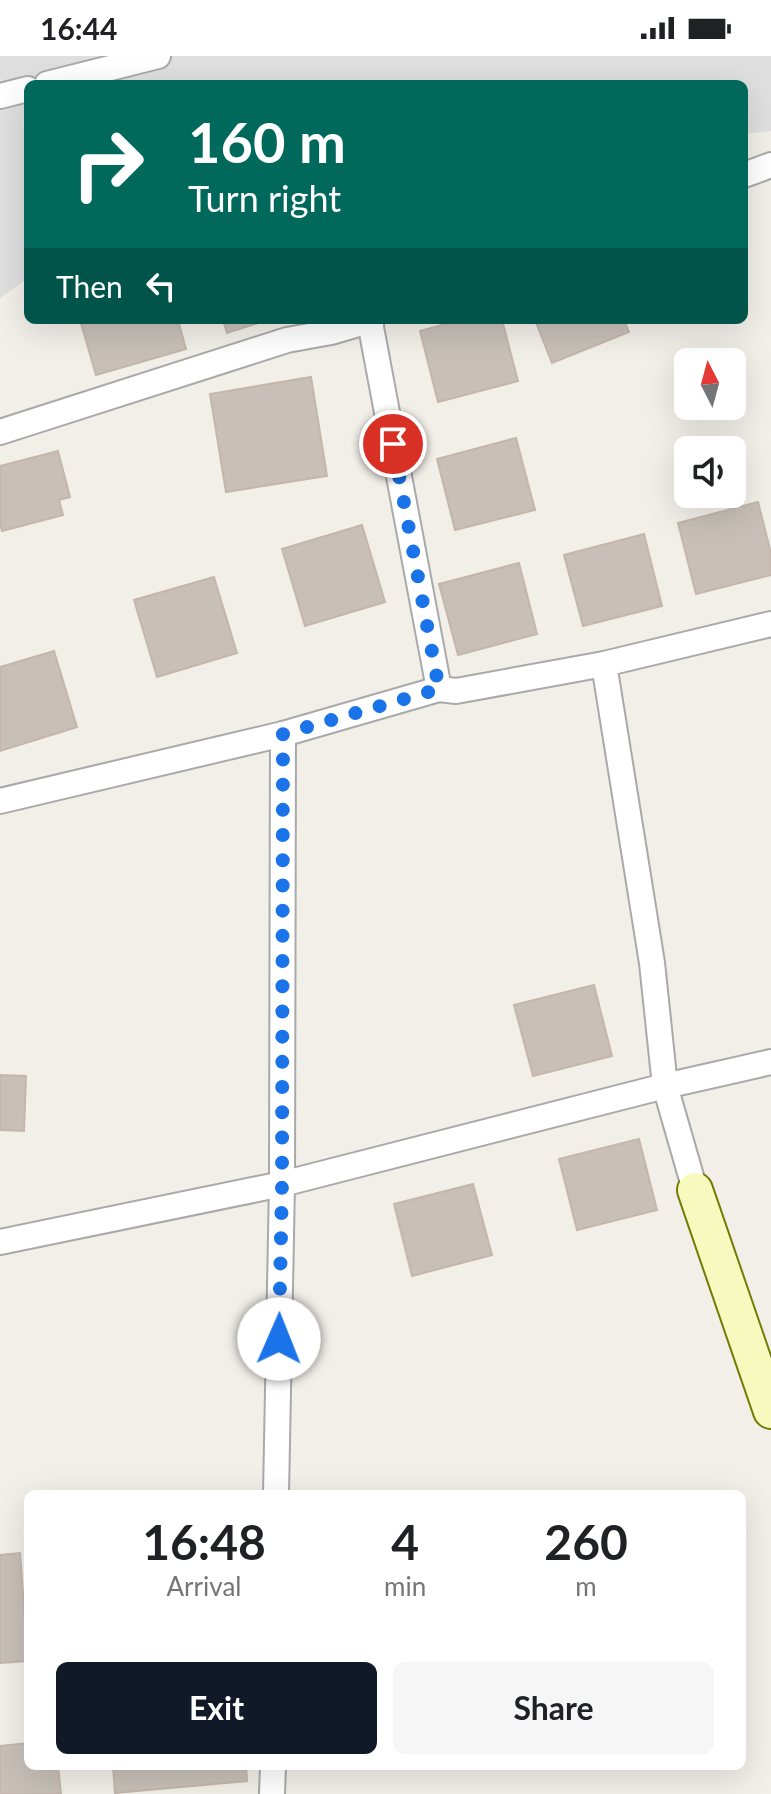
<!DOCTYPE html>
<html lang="en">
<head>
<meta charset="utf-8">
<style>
  :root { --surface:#fff; --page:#f6f6f6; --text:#202124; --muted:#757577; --accent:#111827 }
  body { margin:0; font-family:Lato,sans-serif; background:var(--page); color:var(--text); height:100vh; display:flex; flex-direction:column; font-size:30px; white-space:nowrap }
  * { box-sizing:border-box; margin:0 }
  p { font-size:26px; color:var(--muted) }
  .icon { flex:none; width:44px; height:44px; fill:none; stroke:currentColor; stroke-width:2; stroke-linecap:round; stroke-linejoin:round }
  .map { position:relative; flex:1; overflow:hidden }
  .sheet { position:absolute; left:24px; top:1434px; width:722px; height:280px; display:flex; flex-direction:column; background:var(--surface); border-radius:12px; box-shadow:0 8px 32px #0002 }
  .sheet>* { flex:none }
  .top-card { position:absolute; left:24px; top:24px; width:724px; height:244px; border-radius:12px; box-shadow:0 8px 32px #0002; background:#00695c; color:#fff; overflow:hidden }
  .needle { width:52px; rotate:354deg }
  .buttons { position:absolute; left:674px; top:292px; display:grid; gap:16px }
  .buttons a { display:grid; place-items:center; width:72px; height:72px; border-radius:12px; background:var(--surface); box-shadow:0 8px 32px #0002; font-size:40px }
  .pin { position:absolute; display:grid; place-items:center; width:68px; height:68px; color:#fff; margin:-34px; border:4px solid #fff; border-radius:50%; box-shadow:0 2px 8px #0007 }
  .me { position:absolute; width:88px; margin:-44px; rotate:1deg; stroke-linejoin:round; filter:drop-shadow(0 0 6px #0008) }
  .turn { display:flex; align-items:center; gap:28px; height:168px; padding:0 32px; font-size:36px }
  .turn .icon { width:104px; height:104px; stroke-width:2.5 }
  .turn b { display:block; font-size:56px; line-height:68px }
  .then { display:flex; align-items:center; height:76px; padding:0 32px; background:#0003; gap:16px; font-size:30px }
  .eta { display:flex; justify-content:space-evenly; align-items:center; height:136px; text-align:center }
  .eta b { font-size:48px; font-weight:700; line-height:56px }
  .button { display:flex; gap:16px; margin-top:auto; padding:16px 32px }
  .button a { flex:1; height:92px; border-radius:12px; background:var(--accent); color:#fff; font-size:32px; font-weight:700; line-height:92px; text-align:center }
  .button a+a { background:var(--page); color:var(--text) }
  .status { display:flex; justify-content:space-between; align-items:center; height:56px; padding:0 40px; background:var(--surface); direction:ltr }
  .status svg { height:22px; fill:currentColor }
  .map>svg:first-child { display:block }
</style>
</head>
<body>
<div class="status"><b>16:44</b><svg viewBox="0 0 49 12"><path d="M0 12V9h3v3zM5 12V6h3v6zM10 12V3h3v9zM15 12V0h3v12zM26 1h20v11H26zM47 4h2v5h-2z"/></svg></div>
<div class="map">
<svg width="771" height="1738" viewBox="0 0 771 1738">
  <rect width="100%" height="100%" fill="#f2efe9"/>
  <path fill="#e0dfdf" d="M0,0H771V75L744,78V28H28V222L0,242Z"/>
  <g fill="#c7bfb8" stroke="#c4b6ab" stroke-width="2">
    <path d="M80,264H178L186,293L96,319Z"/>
    <path d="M223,264H268L227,277Z"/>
    <path d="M461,264H502L518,325L438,346L420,275Z"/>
    <path d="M535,264H624L629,276L552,307Z"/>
    <path d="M311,321L327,420L226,436L210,338Z"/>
    <path d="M516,382L535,454L455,474L437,403Z"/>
    <path d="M58,395L70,441L59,444L63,459L2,475L0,468V410Z"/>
    <path d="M758,446L771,497V519L696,538L678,467Z"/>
    <path d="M362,469L385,546L305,570L282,493Z"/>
    <path d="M644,478L662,550L583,570L564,499Z"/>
    <path d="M519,507L537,578L458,599L439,528Z"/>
    <path d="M214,521L237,597L157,621L134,544Z"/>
    <path d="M54,595L77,671L0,695V611Z"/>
    <path d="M594,929L612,1000L533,1020L514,949Z"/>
    <path d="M0,1019L26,1020L24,1075L0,1074Z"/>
    <path d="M639,1083L657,1154L577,1174L559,1103Z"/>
    <path d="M473,1128L492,1199L412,1220L394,1148Z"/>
    <path d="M20,1497L28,1605L0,1607V1499Z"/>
    <path d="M28,1687V1710H58L61,1738H0V1690Z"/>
    <path d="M113,1710H246L247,1725L115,1737Z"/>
  </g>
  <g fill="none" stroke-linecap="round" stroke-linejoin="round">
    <g stroke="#a9a9a9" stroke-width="28">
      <g id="street">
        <path d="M47,28L158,0"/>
        <path d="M0,40L28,33"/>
        <path d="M744,119L771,109"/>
        <path d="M370,266L439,633"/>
        <path d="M0,376L287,284L331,276L372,264"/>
        <path d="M604,608L652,907L665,1030L695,1134"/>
        <path d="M0,745L283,678L439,633L456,635L604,608L771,568"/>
        <path d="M0,1186L282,1128L665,1030L771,1006"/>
        <path d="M276,1438L282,1128L283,678"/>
        <path d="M272,1738L273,1710"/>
      </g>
    </g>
    <g stroke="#707d05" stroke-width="38">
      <path id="secondary" d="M695,1134L771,1355"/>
    </g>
    <use href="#street" stroke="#fff" stroke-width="24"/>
    <use href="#secondary" stroke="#f7fabf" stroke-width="34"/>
  </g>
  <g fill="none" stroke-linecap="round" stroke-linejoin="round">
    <path stroke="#1a73e8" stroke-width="14" stroke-dasharray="0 25.2" d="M279,1283L282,1128L283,678L439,633L393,388"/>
  </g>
</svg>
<div class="buttons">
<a><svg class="needle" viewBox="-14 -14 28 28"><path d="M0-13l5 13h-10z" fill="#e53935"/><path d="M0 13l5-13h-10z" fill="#757577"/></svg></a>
<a><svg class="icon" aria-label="sound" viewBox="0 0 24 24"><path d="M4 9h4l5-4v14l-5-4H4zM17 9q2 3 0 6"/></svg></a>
</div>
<div class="pin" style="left:393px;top:388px;background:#d93025"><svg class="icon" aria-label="arrive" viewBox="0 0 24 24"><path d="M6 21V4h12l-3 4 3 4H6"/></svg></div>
<svg class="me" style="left:279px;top:1283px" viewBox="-20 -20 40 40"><circle r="19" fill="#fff"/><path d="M0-13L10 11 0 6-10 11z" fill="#1a73e8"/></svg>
<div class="top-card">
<div class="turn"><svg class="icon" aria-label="right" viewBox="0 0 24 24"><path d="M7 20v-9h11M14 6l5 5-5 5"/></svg><div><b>160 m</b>Turn right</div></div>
<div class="then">Then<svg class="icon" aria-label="left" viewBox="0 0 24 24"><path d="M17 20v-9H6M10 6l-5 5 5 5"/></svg></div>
</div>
<section class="sheet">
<div class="eta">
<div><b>16:48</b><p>Arrival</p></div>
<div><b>4</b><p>min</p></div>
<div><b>260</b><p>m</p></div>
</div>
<div class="button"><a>Exit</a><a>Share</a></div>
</section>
</div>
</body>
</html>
